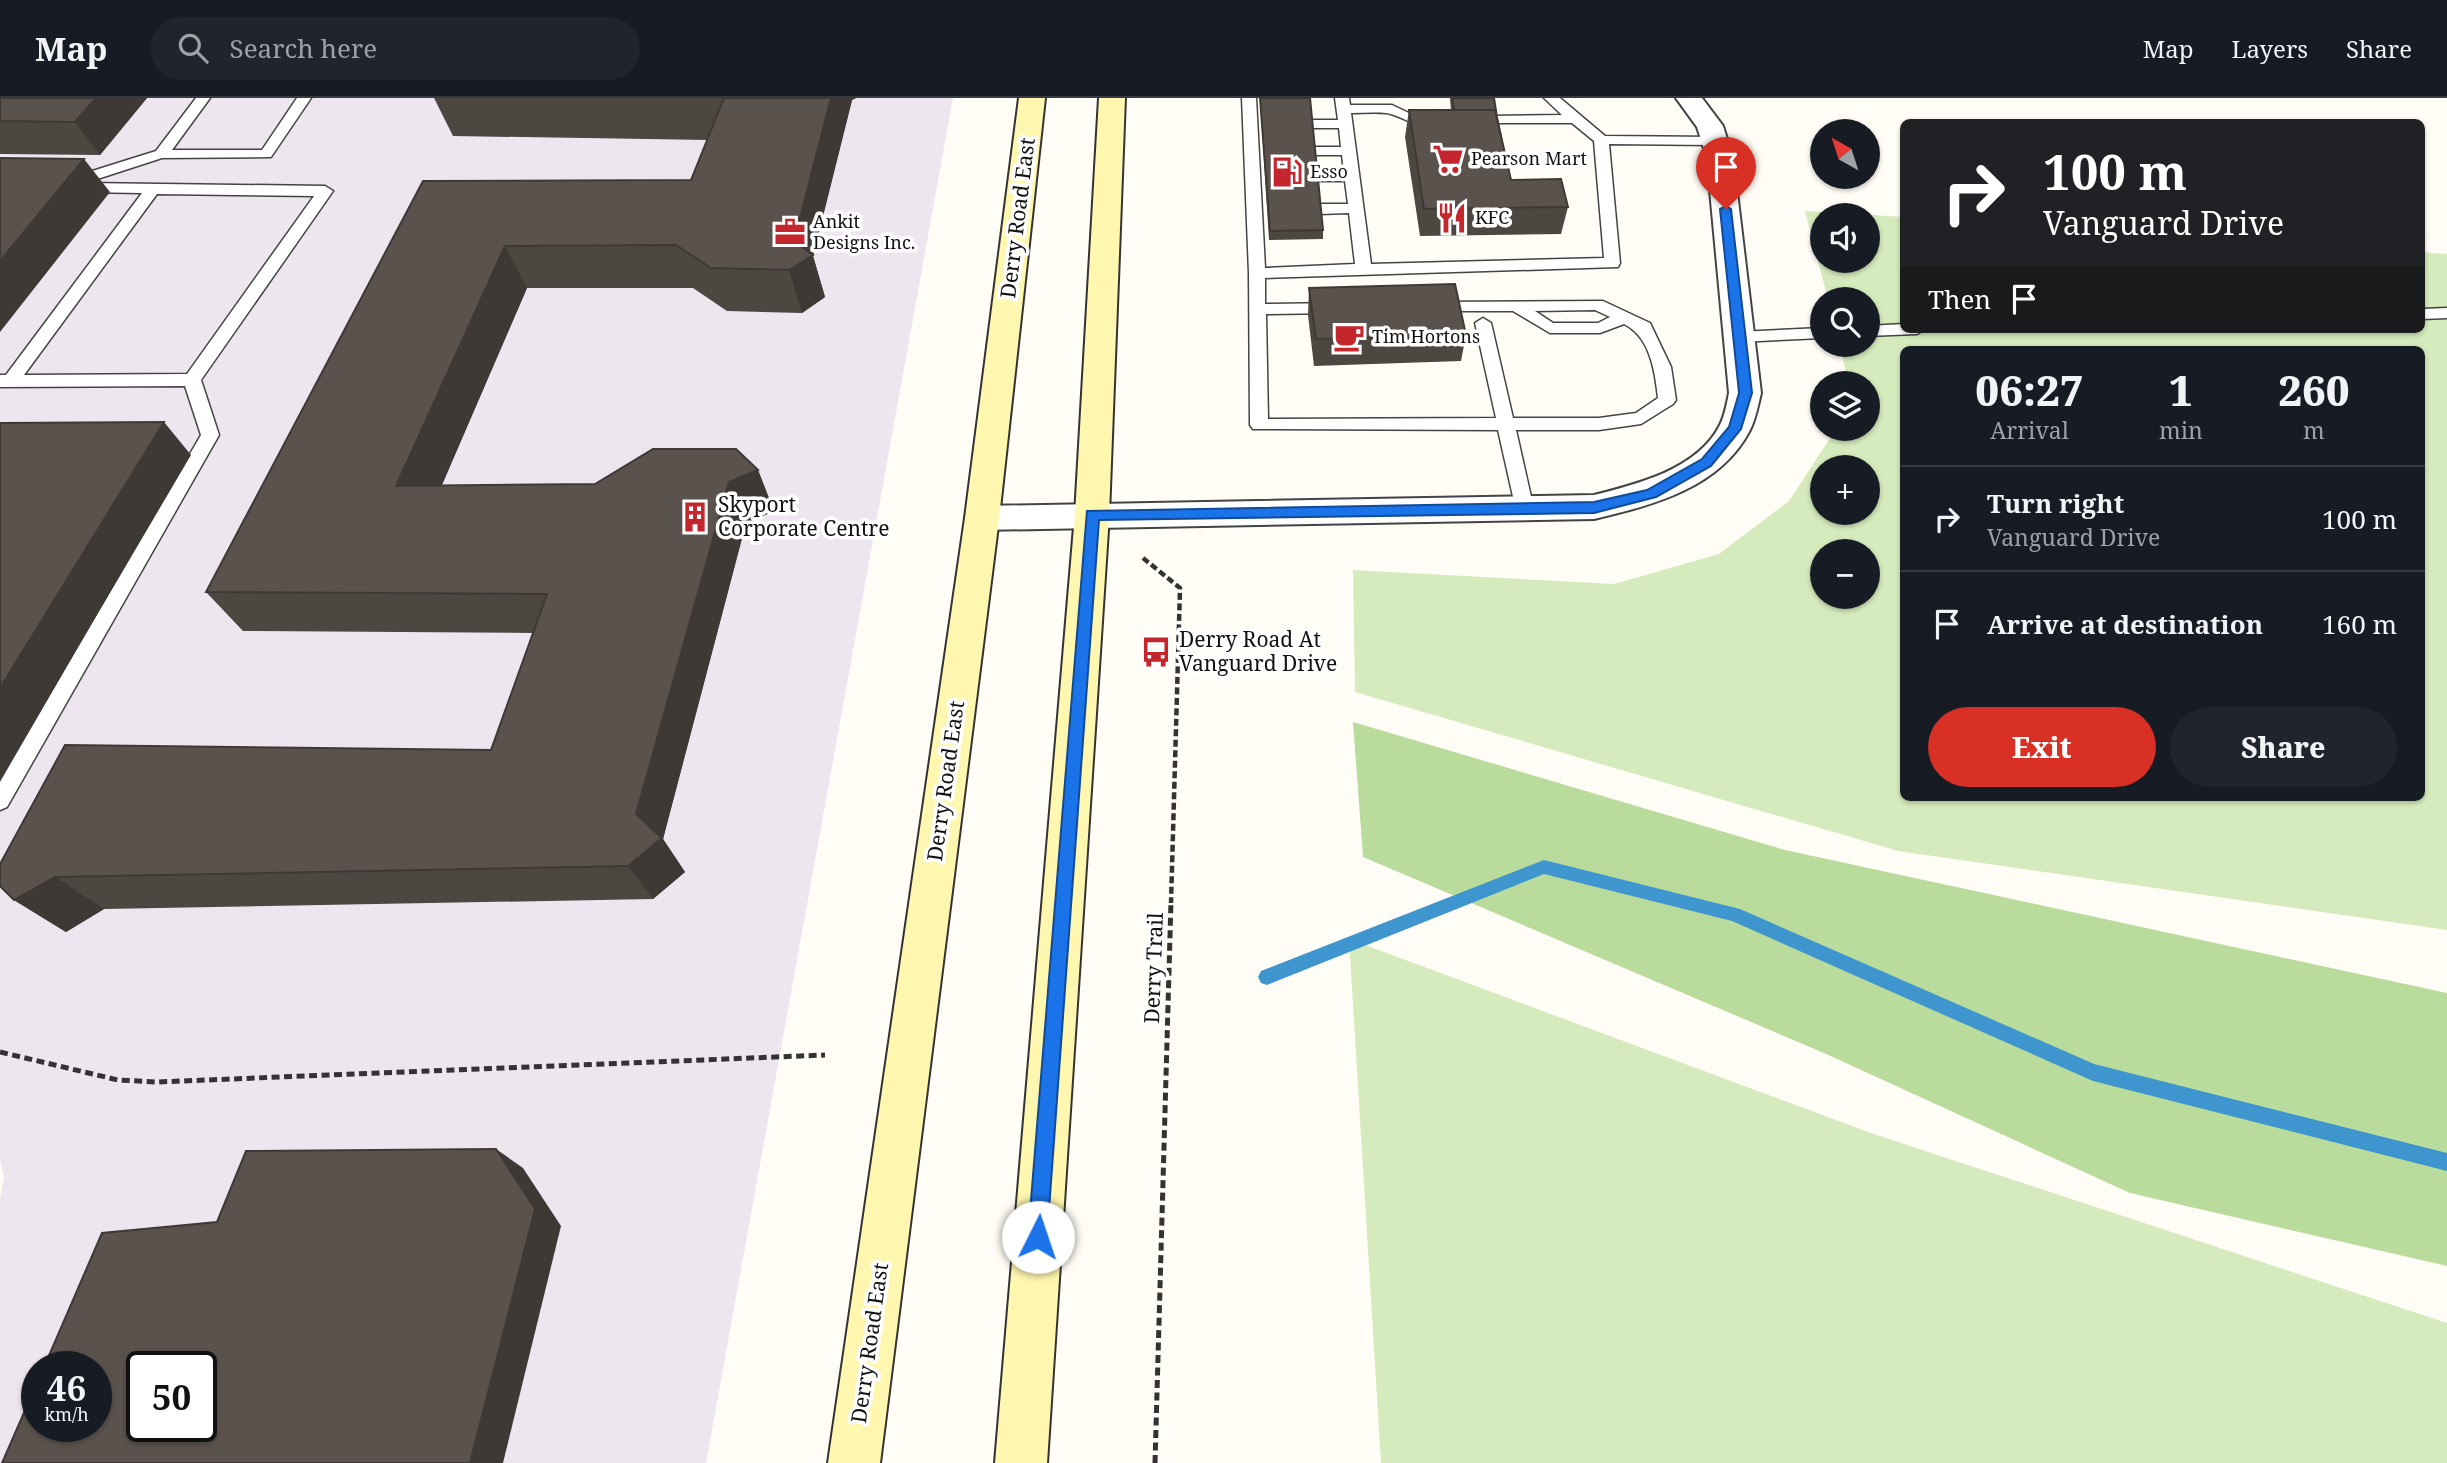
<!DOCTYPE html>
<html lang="en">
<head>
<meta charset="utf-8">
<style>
  :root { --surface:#171b24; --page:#20242c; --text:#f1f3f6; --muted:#9ea1a6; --line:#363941; --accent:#d93025 }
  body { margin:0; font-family:"Noto Serif",serif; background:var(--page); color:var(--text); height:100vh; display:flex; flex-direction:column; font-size:26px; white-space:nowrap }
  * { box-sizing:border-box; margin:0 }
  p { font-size:23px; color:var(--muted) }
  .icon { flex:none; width:38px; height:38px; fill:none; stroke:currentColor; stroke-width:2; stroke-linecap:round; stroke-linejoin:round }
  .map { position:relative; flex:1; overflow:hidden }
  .drawer { position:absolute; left:1900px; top:248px; width:525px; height:455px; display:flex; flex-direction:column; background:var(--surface); border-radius:10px; box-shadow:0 2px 5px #0004 }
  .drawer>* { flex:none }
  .guide { position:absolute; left:1900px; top:21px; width:525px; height:214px; border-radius:10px; box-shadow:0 2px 5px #0004; background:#202124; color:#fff; overflow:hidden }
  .needle { width:46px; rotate:321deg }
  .buttons { position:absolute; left:1810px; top:21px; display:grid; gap:14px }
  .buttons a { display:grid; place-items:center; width:70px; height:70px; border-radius:50%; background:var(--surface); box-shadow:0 2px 5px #0004; font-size:35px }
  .speed { position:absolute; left:21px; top:1253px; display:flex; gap:14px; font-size:35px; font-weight:700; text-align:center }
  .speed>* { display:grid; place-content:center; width:91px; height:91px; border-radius:50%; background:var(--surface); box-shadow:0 2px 5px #0004; line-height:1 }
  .speed small { font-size:18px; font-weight:400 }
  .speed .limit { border:4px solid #111; border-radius:10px; background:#fff; color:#111 }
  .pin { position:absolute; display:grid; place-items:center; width:60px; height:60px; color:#fff; margin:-72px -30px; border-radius:50% 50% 50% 0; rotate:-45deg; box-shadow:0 0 7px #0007 }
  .pin .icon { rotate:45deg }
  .me { position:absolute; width:77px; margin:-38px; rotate:4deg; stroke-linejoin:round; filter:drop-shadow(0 0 5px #0008) }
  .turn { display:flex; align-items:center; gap:24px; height:147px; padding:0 28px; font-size:32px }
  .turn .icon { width:91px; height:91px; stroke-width:2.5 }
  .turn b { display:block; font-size:49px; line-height:60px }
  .then { display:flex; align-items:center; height:66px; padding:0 28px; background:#0003; gap:14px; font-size:26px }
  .eta { display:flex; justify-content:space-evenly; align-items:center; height:119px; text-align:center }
  .eta b { font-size:42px; font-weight:800; line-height:49px }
  .button { display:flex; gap:14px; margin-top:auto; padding:14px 28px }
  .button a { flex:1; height:80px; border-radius:42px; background:var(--accent); color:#fff; font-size:28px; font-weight:800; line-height:80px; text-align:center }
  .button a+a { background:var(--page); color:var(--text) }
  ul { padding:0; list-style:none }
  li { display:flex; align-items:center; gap:21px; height:105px; padding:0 28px; border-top:2px solid var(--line) }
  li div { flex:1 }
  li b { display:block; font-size:26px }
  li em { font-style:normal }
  header { display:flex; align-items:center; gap:42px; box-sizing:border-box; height:98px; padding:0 35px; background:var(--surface); border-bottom:2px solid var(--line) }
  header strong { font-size:33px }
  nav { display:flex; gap:38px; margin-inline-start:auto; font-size:24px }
  .search { width:490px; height:63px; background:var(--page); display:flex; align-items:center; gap:18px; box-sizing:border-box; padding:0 24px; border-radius:38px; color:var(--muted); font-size:26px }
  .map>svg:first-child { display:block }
</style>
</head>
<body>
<header>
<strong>Map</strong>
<div class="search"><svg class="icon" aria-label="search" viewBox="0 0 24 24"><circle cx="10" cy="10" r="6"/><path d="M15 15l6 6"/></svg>Search here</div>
<nav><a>Map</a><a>Layers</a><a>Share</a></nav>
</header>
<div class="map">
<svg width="2447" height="1365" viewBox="0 0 2447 1365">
  <rect width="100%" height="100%" fill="#fffdf5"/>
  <path fill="#eee6ef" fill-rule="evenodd" d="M0,0H953L706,1365H0V1101L4,1079L0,1061ZM37,1269H96V1328H37ZM142,1269H201V1328H142Z"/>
  <g fill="#d5ebbd" fill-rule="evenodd">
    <path d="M1805,113L1904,119V231H2422V154L2447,156V832L1898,753L1355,594L1353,472L1614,486L1719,456L1789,403L1836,331H1867V285H1849L1839,247H1867V201H1828ZM1822,117H1867V163H1822ZM1904,252H2422V700H1904ZM1822,369H1867V415H1822ZM1822,453H1867V499H1822Z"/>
    <path d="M1349,841L1871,1035L2447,1225V1365H1381Z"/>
  </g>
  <path fill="#b9dc9c" d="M1353,624L1785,752L2447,895V1168L2130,1095L1824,955L1363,759Z"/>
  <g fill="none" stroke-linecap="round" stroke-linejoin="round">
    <path fill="#3f96cf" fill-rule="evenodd" d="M1544,762L1740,811L2094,966L2447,1055V1073L2093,983L1732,823L1544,776L1267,887L1261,885L1258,879L1261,873Z"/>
    <g stroke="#444" stroke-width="3">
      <g id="lane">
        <path d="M196,0H210L172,52H262L297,0H311L271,59L162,60L85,85L325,88L333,93L201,282L219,337L7,709L0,712V684L201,337L185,288L0,289V277H6L142,95L80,94L75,92L74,87L68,83L70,80L156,53ZM157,96L314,98L187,276L24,277Z"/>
        <path d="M1242,0H1256L1265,170L1355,166L1349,115L1319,116L1311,111L1319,106H1348L1345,83H1316L1309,79L1316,75H1344L1342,57H1314L1307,53L1314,49H1341L1339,30H1311L1304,26L1311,22H1338L1335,0H1349L1350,7H1392L1415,18H1433L1440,22C1422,37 1403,17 1386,15C1375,14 1363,15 1351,15L1371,166L1604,160L1594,43L1572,25H1494L1487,21L1489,18L1562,17L1544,0H1560L1605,38L1714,39L1721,43L1714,47L1609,46L1620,165L1618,169L1265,180V206L1336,205L1344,210L1336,215L1266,216L1268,321L1496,320L1475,225L1483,220L1491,225L1513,320H1599L1636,315L1658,300C1655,272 1650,239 1624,226L1600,235H1550L1513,213H1428L1426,209L1434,204L1603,203L1650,225L1671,269L1676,302L1673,306L1641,326L1599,332H1516L1534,412L1531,417H1519L1516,412L1498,332L1253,331L1250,327L1249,175ZM1595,212L1610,219L1598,225H1553L1535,213Z"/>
        <path d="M2447,210V220L2422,221V211Z"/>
        <path d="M1904,226V231H1925L1917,236L1867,238V228Z"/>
        <path d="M1822,230V240L1739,244L1731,239L1739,234Z"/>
      </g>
    </g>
    <g stroke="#444" stroke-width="4">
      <path id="street" d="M1676,0H1702L1723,28L1733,60L1761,295C1758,307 1756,320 1750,332C1720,390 1653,407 1594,421L982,432L970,429L965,420L970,411L982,408L1594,397C1638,386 1698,371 1720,327C1725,317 1727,305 1729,295L1707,60L1697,29Z"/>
    </g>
    <g stroke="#333" stroke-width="4">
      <g id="secondary">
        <path d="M1019,0H1045L999,420L880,1365H828L965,420Z"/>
        <path d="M1099,0H1125L1109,417L1047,1365H995L1075,417Z"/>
      </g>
    </g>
    <path stroke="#333" stroke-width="4.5" stroke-dasharray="7 3.5" stroke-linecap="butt" d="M1143,460L1180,490L1171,805"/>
    <g stroke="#333" stroke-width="5" stroke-dasharray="8 4.5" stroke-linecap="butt">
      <path d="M0,954L118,982L157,984L825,957"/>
      <path d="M1155,1365L1171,803"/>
    </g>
    <use href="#lane" fill="#fff" fill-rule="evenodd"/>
    <use href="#street" fill="#fff" fill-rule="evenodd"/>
    <use href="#secondary" fill="#fff6b0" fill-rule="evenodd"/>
  </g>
  <g fill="#4d4742">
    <path d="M0,0H147L100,57L0,56Z"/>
    <path d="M434,0H856L852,2L813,158L825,199L802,215L727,213L693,190H527L442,387L595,386L758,372L774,413L746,425L663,741L685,774L653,801L104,811L66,834L14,802L0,788L491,652L533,535L243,533L206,494L423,83L691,82L708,42L453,38Z"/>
    <path d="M1260,0H1310L1323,132V141L1269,142Z"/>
    <path d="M1450,0H1494L1511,82L1568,109L1561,136L1420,138L1405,39L1409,12H1451Z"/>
    <path d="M1309,190L1466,237L1461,263L1314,268L1308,217Z"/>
  </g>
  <g fill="#3f3936">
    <path d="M96,0H147L100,57L75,24Z"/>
    <path d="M831,0H856L852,2L813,158L825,199L802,215L789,172L794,143Z"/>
    <path d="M84,61L110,94L0,234V163Z"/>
    <path d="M505,148L527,190L424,428L396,388Z"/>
    <path d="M164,324L191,357L0,682V590Z"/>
    <path d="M758,372L774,413L746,425L663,741L685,774L653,801L628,768L636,716L729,384Z"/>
    <path d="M55,779L104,811L66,834L14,802Z"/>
    <path d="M496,1051L523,1070L561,1128L503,1365H470Z"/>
  </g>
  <g fill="#5a524d" stroke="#3f3936" stroke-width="2" fill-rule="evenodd">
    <path d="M0,0H96L75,24L0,23Z"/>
    <path d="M724,0H831L794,143L813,157L789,172L711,170L676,147L505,148L396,388L595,386L653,351H736L758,372L729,384L636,716L662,740L628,768L55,779L14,802L0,788V766L65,647L491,652L547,496L206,494L423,83L691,82Z"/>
    <path d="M1260,0H1310L1323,132L1270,133Z"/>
    <path d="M1452,0H1494L1496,13L1495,12H1454Z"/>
    <path d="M1409,12H1495L1511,82L1561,81L1568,109L1424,111Z"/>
    <path d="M0,60L84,61L0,163Z"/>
    <path d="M1455,186L1466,237L1316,241L1309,190Z"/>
    <path d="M164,324L0,590V325Z"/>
    <path d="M496,1051L535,1111L470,1365H2L37,1285V1328H96V1269H44L102,1135L217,1124L246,1053ZM142,1269H201V1328H142Z"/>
  </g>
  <path fill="#1a73e8" stroke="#114b97" stroke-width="2" d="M1726,108L1731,111L1752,295L1741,331L1711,368L1656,399L1594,415L1099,422L1047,1139L1045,1146L1038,1149L1031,1146L1028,1139L1087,413L1594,404L1647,392L1702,361L1729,329L1739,295L1720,111Z"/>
  <defs>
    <g id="supermarket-bare" transform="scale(2.415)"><path d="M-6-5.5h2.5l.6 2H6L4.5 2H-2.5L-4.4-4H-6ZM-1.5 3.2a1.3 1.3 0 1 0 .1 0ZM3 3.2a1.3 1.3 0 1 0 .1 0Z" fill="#c4262e" stroke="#fff" stroke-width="2.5" paint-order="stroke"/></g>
    <g id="fuel-bare" transform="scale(2.415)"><path d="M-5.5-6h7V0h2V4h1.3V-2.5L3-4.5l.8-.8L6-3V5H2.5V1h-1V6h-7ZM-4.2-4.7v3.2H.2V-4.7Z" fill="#c4262e" stroke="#fff" stroke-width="2.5" paint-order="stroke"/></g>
    <g id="restaurant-bare" transform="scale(2.415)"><path d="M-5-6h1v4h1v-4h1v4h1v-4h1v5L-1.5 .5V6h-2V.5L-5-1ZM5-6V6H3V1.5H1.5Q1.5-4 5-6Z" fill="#c4262e" stroke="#fff" stroke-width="2.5" paint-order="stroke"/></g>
    <g id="office-bare" transform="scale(2.415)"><path d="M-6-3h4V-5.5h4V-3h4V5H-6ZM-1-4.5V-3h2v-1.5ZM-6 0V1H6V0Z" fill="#c4262e" stroke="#fff" stroke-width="2.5" paint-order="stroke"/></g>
    <g id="cafe-bare" transform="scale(2.415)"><path d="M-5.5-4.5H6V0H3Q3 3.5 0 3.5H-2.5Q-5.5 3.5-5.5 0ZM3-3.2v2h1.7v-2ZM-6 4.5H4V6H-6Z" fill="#c4262e" stroke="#fff" stroke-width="2.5" paint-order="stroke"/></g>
    <g id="building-bare" transform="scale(2.415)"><path d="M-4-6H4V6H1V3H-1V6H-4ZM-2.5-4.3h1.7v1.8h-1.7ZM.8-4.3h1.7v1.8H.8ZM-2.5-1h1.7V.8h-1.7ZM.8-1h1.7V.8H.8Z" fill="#c4262e" stroke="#fff" stroke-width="2.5" paint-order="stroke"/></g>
    <g id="bus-bare" transform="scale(2.415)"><path d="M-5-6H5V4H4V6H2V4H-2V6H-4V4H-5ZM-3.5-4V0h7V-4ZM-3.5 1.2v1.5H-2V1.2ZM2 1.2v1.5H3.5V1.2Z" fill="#c4262e" stroke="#fff" stroke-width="2.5" paint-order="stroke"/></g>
  </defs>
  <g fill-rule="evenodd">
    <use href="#supermarket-bare" x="1448" y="61"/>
    <use href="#fuel-bare" x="1287" y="74"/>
    <use href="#restaurant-bare" x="1452" y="120"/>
    <use href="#office-bare" x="790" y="134"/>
    <use href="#cafe-bare" x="1349" y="239"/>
    <use href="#building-bare" x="695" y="419"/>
    <use href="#bus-bare" x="1156" y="554"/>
  </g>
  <g text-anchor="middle" stroke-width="7" stroke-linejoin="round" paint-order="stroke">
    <g font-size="18" fill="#111" stroke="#fff" text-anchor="start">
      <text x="1471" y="67">Pearson Mart</text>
      <text x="1310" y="80">Esso</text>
      <text x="1475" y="126">KFC</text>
      <text x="813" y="130">Ankit<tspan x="813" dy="21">Designs Inc.</tspan></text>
      <text x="1372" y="245">Tim Hortons</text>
    </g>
    <g font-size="21" fill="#111" stroke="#fff">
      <text transform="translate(1018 120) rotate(-83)" y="7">Derry Road East</text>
      <text transform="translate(946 683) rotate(-82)" y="7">Derry Road East</text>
      <text transform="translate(1154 870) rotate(-88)" y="7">Derry Trail</text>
      <text transform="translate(870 1245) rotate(-82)" y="7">Derry Road East</text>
    </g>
    <g font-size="21" fill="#111" stroke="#fff" text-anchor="start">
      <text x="718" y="414">Skyport<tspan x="718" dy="24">Corporate Centre</tspan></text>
      <text x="1179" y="549">Derry Road At<tspan x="1179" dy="24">Vanguard Drive</tspan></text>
    </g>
  </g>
</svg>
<div class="buttons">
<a><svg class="needle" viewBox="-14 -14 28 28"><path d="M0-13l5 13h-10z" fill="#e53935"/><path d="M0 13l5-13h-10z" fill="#9ea1a6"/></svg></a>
<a><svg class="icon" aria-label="sound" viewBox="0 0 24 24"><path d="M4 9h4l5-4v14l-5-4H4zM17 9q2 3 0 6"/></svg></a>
<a><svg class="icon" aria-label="search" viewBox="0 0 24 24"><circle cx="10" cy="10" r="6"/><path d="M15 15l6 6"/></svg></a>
<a><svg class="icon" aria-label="layers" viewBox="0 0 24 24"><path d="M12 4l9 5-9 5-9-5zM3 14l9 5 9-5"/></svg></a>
<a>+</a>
<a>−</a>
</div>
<div class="speed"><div>46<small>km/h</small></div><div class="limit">50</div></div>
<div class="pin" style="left:1726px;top:111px;background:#d93025"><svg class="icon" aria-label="arrive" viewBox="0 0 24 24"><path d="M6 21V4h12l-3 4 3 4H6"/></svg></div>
<svg class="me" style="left:1038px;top:1139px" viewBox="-20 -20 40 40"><circle r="19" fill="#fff"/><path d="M0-13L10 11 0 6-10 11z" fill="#1a73e8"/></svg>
<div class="guide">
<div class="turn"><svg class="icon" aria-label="right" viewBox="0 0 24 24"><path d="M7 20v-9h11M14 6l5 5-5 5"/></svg><div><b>100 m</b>Vanguard Drive</div></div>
<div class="then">Then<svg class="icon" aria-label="arrive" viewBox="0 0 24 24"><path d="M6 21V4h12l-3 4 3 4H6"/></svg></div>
</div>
<section class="drawer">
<div class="eta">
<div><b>06:27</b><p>Arrival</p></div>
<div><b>1</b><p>min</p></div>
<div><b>260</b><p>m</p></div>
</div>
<ul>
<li><svg class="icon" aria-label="right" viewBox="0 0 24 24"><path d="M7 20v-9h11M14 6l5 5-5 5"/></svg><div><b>Turn right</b><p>Vanguard Drive</p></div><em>100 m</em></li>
<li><svg class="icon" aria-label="arrive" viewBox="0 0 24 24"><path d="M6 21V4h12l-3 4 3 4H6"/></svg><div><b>Arrive at destination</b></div><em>160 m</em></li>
</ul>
<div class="button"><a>Exit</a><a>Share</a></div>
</section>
</div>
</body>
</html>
